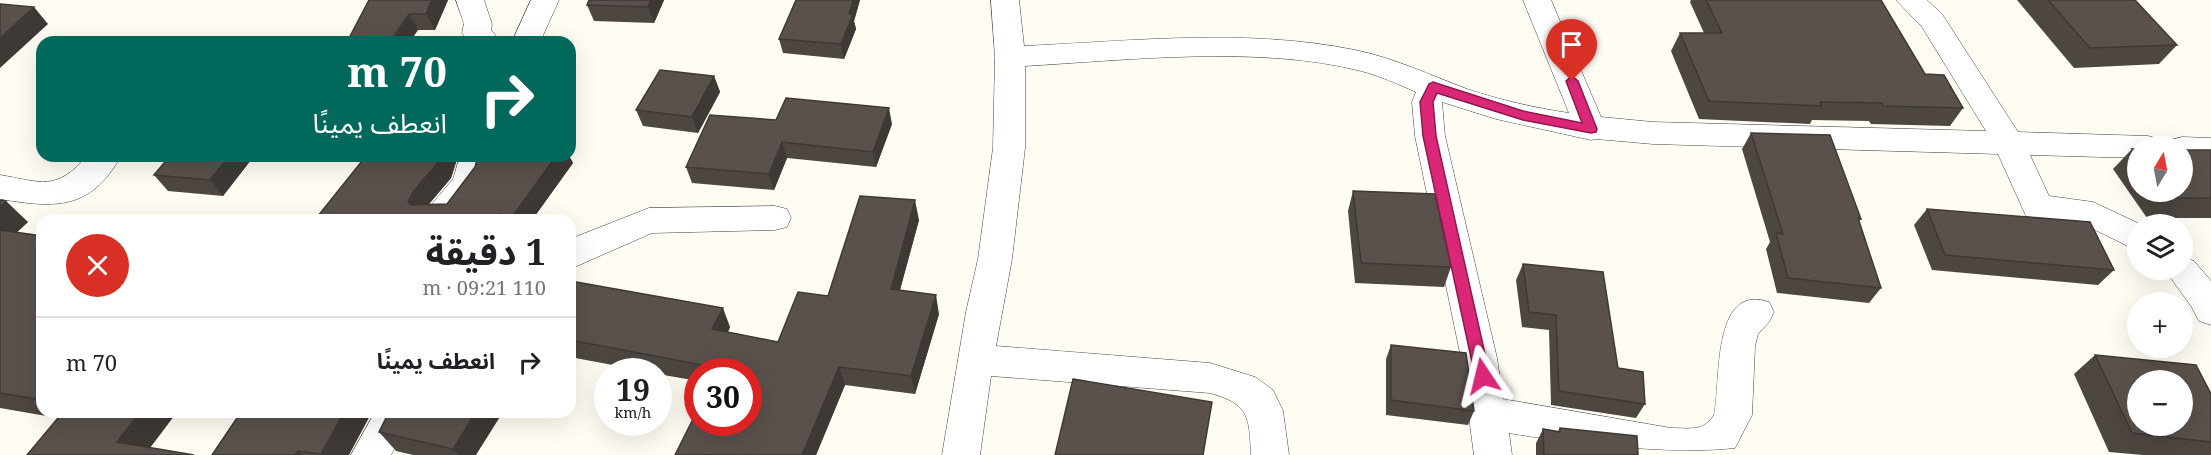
<!DOCTYPE html>
<html lang="ar">
<head>
<meta charset="utf-8">
<style>
  :root { --surface:#fff; --page:#f2f2f2; --text:#202124; --muted:#757577; --line:#e0e0e0 }
  body { margin:0; font-family:"Noto Serif","Noto Sans Arabic",serif; background:var(--page); color:var(--text); direction:rtl; height:100vh; display:flex; flex-direction:column; font-size:22px; white-space:nowrap }
  * { box-sizing:border-box; margin:0 }
  p { font-size:20px; color:var(--muted) }
  .icon { flex:none; width:33px; height:33px; fill:none; stroke:currentColor; stroke-width:2; stroke-linecap:round; stroke-linejoin:round }
  .map { position:relative; flex:1; overflow:hidden; direction:ltr }
  .side { position:absolute; left:36px; top:214px; width:540px; height:204px; display:flex; flex-direction:column; background:var(--surface); border-radius:18px; box-shadow:0 6px 24px #0002; direction:rtl }
  .side>* { flex:none }
  .banner { position:absolute; left:36px; top:36px; width:540px; height:126px; border-radius:18px; box-shadow:0 6px 24px #0002; direction:rtl; background:#00695c; color:#fff; overflow:hidden }
  .needle { width:39px; rotate:10deg }
  .controls { position:absolute; left:2127px; top:136px; display:grid; gap:12px }
  .controls a { display:grid; place-items:center; width:66px; height:66px; border-radius:50%; background:var(--surface); box-shadow:0 6px 24px #0002; font-size:30px }
  .speed { position:absolute; left:594px; top:358px; display:flex; gap:12px; font-size:30px; font-weight:700; text-align:center }
  .speed>* { display:grid; place-content:center; width:78px; height:78px; border-radius:50%; background:var(--surface); box-shadow:0 6px 24px #0002; line-height:1 }
  .speed small { font-size:15px; font-weight:400 }
  .speed .limit { border:9px solid #d22; background:#fff; color:#111 }
  .pin { position:absolute; display:grid; place-items:center; width:51px; height:51px; color:#fff; margin:-62px -26px; border-radius:50% 50% 50% 0; rotate:-45deg; box-shadow:0 0 6px #0007 }
  .pin .icon { rotate:45deg }
  .me { position:absolute; width:66px; margin:-33px; rotate:350deg; stroke-linejoin:round; filter:drop-shadow(0 0 4px #0008) }
  .turn { display:flex; align-items:center; gap:21px; height:126px; padding:0 30px; font-size:27px }
  .turn .icon { width:78px; height:78px; stroke-width:2.5 }
  .turn b { display:block; font-size:42px; line-height:51px }
  .round { display:grid; place-items:center; flex:none; width:63px; height:63px; border-radius:32px; background:var(--page) }
  .head { display:flex; align-items:center; justify-content:space-between; height:102px; padding:0 30px }
  h1 { font-size:36px; font-weight:700; line-height:45px }
  ul { padding:0; list-style:none }
  li { display:flex; align-items:center; gap:18px; height:90px; padding:0 30px; border-top:2px solid var(--line) }
  li div { flex:1 }
  li b { display:block; font-size:22px }
  li em { font-style:normal }
  .map>svg:first-child { display:block }
</style>
</head>
<body>
<div class="map">
<svg width="2211" height="455" viewBox="0 0 2211 455">
  <rect width="100%" height="100%" fill="#fffdf3"/>
  <g fill="none" stroke-linecap="round" stroke-linejoin="round">
    <g stroke="#434343" stroke-width="1">
      <g id="minor">
        <path d="M456,0H484L492,24L491,30L501,42H469L462,33L464,24Z"/>
        <path d="M531,0H559L540,42H512Z"/>
        <path d="M991,0H1019L1024,46C1133,41 1247,28 1355,50C1394,58 1430,75 1467,89C1500,100 1535,108 1569,113L1523,0H1551L1601,117L1653,122L1986,131L1922,27L1896,0H1927L1942,14L2018,132L2148,136L2159,139L2164,147H2138V158L2030,155L2049,196L2093,202L2142,225H2138V251L2087,226L2026,216L1998,154L1653,144L1596,139L1591,140L1496,119L1442,102L1445,136L1497,358L1503,399L1671,428C1689,428 1704,432 1714,415C1721,384 1711,282 1769,302L1774,312L1769,322L1758,334L1755,346L1752,415L1735,448C1673,455 1573,444 1509,433L1512,455H1474L1461,358L1415,136L1412,102L1416,92C1398,84 1380,76 1361,71C1260,45 1128,60 1025,66V148L1012,259L996,346L1210,363L1255,377L1273,390L1283,411L1289,455H1251C1249,417 1250,404 1210,393L991,376L980,455H942L966,312L978,259L993,148L995,57Z"/>
        <path d="M2182,137L2211,138V160L2182,159V147H2167L2171,140Z"/>
        <path d="M87,156H121C90,211 55,208 0,199V175C42,182 56,192 87,156Z"/>
        <path d="M460,156H492L484,183L456,220H422L426,211L453,179Z"/>
        <path d="M775,206L787,209L791,218L787,227L775,230L652,233L570,269V239L649,208Z"/>
        <path d="M2182,257L2194,261L2211,281V325L2199,321L2191,306L2165,270H2182Z"/>
        <path d="M375,412H414L391,455H351Z"/>
      </g>
    </g>
    <use href="#minor" fill="#fff" fill-rule="evenodd"/>
  </g>
  <g fill="#4d4641">
    <path d="M369,0H448L435,30H418Z"/>
    <path d="M589,0H664L654,23L594,21L587,5Z"/>
    <path d="M796,0H860L854,21L856,29L844,59L783,53L779,39Z"/>
    <path d="M1691,0H1881L1925,74L1963,108L1950,126L1871,124L1869,121L1812,120L1810,124L1699,119L1671,51L1680,33H1704L1690,2Z"/>
    <path d="M2017,0H2135L2177,45L2159,64L2074,68Z"/>
    <path d="M714,76L720,92L698,133L643,126L636,110Z"/>
    <path d="M776,120L892,124L876,167L787,158L774,190L692,183L686,167Z"/>
    <path d="M1751,133L1861,219L1859,221L1881,288L1869,303L1777,293L1766,249L1770,242L1742,149Z"/>
    <path d="M2132,149H2138V192H2182L2211,150V218H2147L2113,169Z"/>
    <path d="M254,156L223,196L168,191L154,175Z"/>
    <path d="M366,156H458L451,178L429,204H447L475,167L478,156H569L573,163L532,220H321L318,216Z"/>
    <path d="M1353,191L1451,267L1444,287L1355,283L1348,211Z"/>
    <path d="M0,200L28,222L17,232L42,236V412H177L150,448L27,455L58,418L0,408Z"/>
    <path d="M1927,209L2114,270L2098,285L1932,270L1914,225Z"/>
    <path d="M919,220L900,290L939,314L915,394L845,385L816,455H675L748,372H698V381L658,374V372H650L570,357V281L730,327L728,332L778,342L828,296Z"/>
    <path d="M1523,264L1618,368L1645,404L1636,418L1551,405L1549,330L1522,327L1516,280Z"/>
    <path d="M1391,345L1474,411L1468,425L1386,415V359Z"/>
    <path d="M2095,355L2211,394V455H2143L2109,452L2074,374Z"/>
    <path d="M241,412L349,455H212Z"/>
    <path d="M389,412L476,455H413L396,451L379,432Z"/>
    <path d="M1560,428L1638,455H1536V443L1543,429L1558,431Z"/>
  </g>
  <g fill="#3f3935">
    <path d="M432,0H448L435,30L426,14Z"/>
    <path d="M651,0H664L654,23L648,7Z"/>
    <path d="M853,0H860L854,21L856,29L844,59L841,44Z"/>
    <path d="M34,7L48,24L0,68V38Z"/>
    <path d="M409,14L418,30L410,42H390Z"/>
    <path d="M714,76L720,92L698,133L692,117Z"/>
    <path d="M889,108L892,124L876,167L873,152Z"/>
    <path d="M782,142L787,158L774,190L769,174Z"/>
    <path d="M229,156H254L223,196L210,180Z"/>
    <path d="M442,156H458L451,178L424,210L420,219L408,202L413,192Z"/>
    <path d="M556,156H569L573,163L532,220H515L513,216Z"/>
    <path d="M915,200L919,220L895,308L891,289Z"/>
    <path d="M6,201L28,222L1,247L0,246V207Z"/>
    <path d="M499,214L503,220H495Z"/>
    <path d="M936,295L939,314L915,394L911,376Z"/>
    <path d="M723,308L730,327L720,348L712,329Z"/>
    <path d="M839,367L845,385L816,455H802Z"/>
    <path d="M140,412H177L144,455L117,442Z"/>
    <path d="M344,412H372L349,455H322L321,454Z"/>
    <path d="M476,412H503L476,455H458L453,449Z"/>
    <path d="M298,451L302,455H295Z"/>
  </g>
  <g fill="#5a514c" stroke="#3f3935" stroke-width="1.5" fill-rule="evenodd">
    <path d="M369,0H432L426,14H409L390,42H347Z"/>
    <path d="M589,0H651L648,7L587,5Z"/>
    <path d="M796,0H853L849,14H853L841,44L779,39Z"/>
    <path d="M1706,0H1881L1925,74L1944,75L1963,108L1883,106L1882,103L1820,102L1821,106L1709,101L1680,33H1722Z"/>
    <path d="M2048,0H2135L2177,45L2090,48Z"/>
    <path d="M0,4L34,7L0,38Z"/>
    <path d="M660,70L714,76L692,117L636,110Z"/>
    <path d="M786,98L889,108L873,152L782,142L769,174L686,167L710,115L776,120Z"/>
    <path d="M1751,133L1830,135L1861,219L1858,218L1881,288L1788,278L1776,233L1783,234Z"/>
    <path d="M2132,149H2138V156Z"/>
    <path d="M2182,150H2211V198H2168L2164,192H2182Z"/>
    <path d="M170,156H229L210,180L154,175Z"/>
    <path d="M366,156H442L440,160L413,192L408,202L410,205L447,204L475,167L478,156H556L513,216L499,214L495,220H345L318,216Z"/>
    <path d="M1353,191L1435,194L1451,267L1361,263Z"/>
    <path d="M860,196L915,200L891,289L936,295L911,376L839,367L802,455H675L698,409V423H748V372H716L718,368L570,340V281L723,308L712,329L778,342L798,292L828,296Z"/>
    <path d="M0,200L6,201L0,207Z"/>
    <path d="M1927,209L2090,222L2114,270L1945,255Z"/>
    <path d="M0,230L42,236V400L0,393Z"/>
    <path d="M1523,264L1603,272L1618,368L1643,372L1645,404L1559,391L1556,315L1529,312Z"/>
    <path d="M1391,345L1466,353L1474,411L1391,400Z"/>
    <path d="M2095,355L2196,365L2211,394V442L2132,433ZM2138,381H2182V426H2138Z"/>
    <path d="M1073,379L1212,402L1203,455H1055Z"/>
    <path d="M63,412H140L117,442L194,455H27Z"/>
    <path d="M241,412H344L321,454L298,451L295,455H212Z"/>
    <path d="M389,412H476L453,449L379,432Z"/>
    <path d="M1560,428L1637,436L1638,455H1544L1543,429L1560,432Z"/>
  </g>
  <path fill="#db2777" stroke="#8e194d" stroke-width="1.5" d="M1572,76L1578,81L1597,129L1596,132L1591,133L1523,120L1437,93L1433,102L1436,136L1490,376L1488,381L1483,383L1477,381L1475,376L1423,136L1420,102L1429,84L1433,82L1523,111L1582,123L1566,81Z"/>
</svg>
<div class="controls">
<a><svg class="needle" viewBox="-14 -14 28 28"><path d="M0-13l5 13h-10z" fill="#e53935"/><path d="M0 13l5-13h-10z" fill="#757577"/></svg></a>
<a><svg class="icon" aria-label="layers" viewBox="0 0 24 24"><path d="M12 4l9 5-9 5-9-5zM3 14l9 5 9-5"/></svg></a>
<a>+</a>
<a>−</a>
</div>
<div class="speed"><div>19<small>km/h</small></div><div class="limit">30</div></div>
<div class="pin" style="left:1572px;top:81px;background:#d93025"><svg class="icon" aria-label="arrive" viewBox="0 0 24 24"><path d="M6 21V4h12l-3 4 3 4H6"/></svg></div>
<svg class="me" style="left:1483px;top:376px" viewBox="-20 -20 40 40"><path d="M0-17L14 15 0 8-14 15z" fill="#db2777" stroke="#fff" stroke-width="4"/></svg>
<div class="banner">
<div class="turn"><svg class="icon" aria-label="right" viewBox="0 0 24 24"><path d="M7 20v-9h11M14 6l5 5-5 5"/></svg><div><b>70 m</b>انعطف يمينًا</div></div>
</div>
<section class="side">
<div class="head"><div><h1>1 دقيقة</h1><p>110 m · 09:21</p></div><a class="round" style="background:#d93025;color:#fff"><svg class="icon" aria-label="close" viewBox="0 0 24 24"><path d="M6 6l12 12M18 6L6 18"/></svg></a></div>
<ul>
<li><svg class="icon" aria-label="right" viewBox="0 0 24 24"><path d="M7 20v-9h11M14 6l5 5-5 5"/></svg><div><b>انعطف يمينًا</b></div><em>70 m</em></li>
</ul>
</section>
</div>
</body>
</html>
